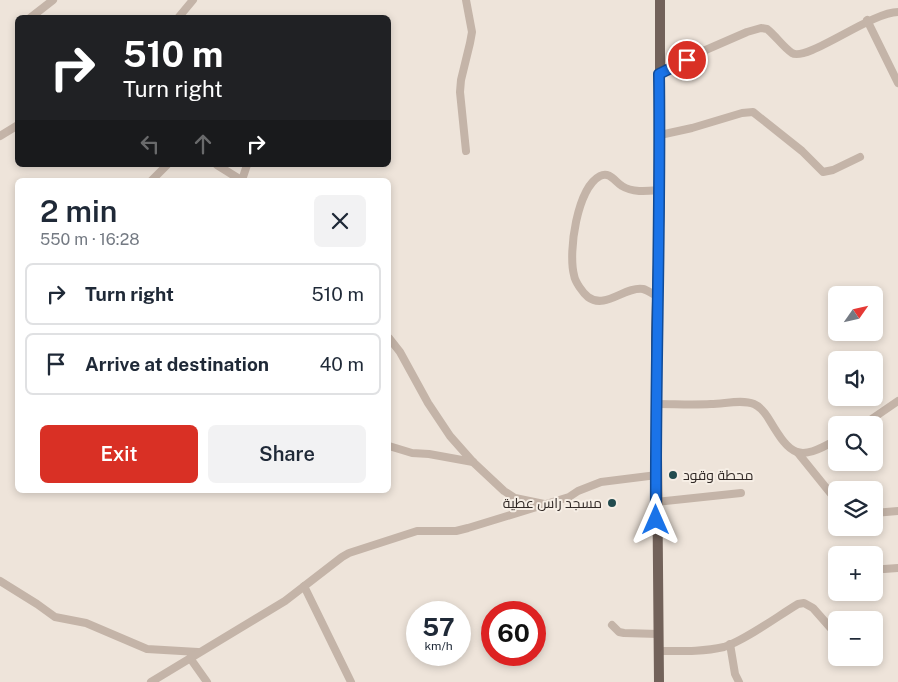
<!DOCTYPE html>
<html lang="en">
<head>
<meta charset="utf-8">
<style>
  :root { --surface:#fff; --page:#f2f2f3; --text:#1f2937; --muted:#747a83; --line:#e0e1e3; --accent:#d93025 }
  body { margin:0; font-family:"Public Sans",Cairo,sans-serif; background:var(--page); color:var(--text); height:100vh; display:flex; flex-direction:column; font-size:19px; white-space:nowrap }
  * { box-sizing:border-box; margin:0 }
  p { font-size:16px; color:var(--muted) }
  .icon { flex:none; width:28px; height:28px; fill:none; stroke:currentColor; stroke-width:2; stroke-linecap:round; stroke-linejoin:round }
  .map { position:relative; flex:1; overflow:hidden }
  .side { position:absolute; left:15px; top:178px; width:376px; height:315px; display:flex; flex-direction:column; background:var(--surface); border-radius:8px; box-shadow:0 2px 8px #0003 }
  .side>* { flex:none }
  .hud { position:absolute; left:15px; top:15px; width:376px; height:152px; border-radius:8px; box-shadow:0 2px 8px #0003; background:#202124; color:#fff; overflow:hidden }
  .needle { width:32px; rotate:56deg }
  .buttons { position:absolute; left:828px; top:286px; display:grid; gap:10px }
  .buttons a { display:grid; place-items:center; width:55px; height:55px; border-radius:8px; background:var(--surface); box-shadow:0 2px 8px #0003; font-size:25px }
  .speed { position:absolute; left:406px; top:601px; display:flex; gap:10px; font-size:25px; font-weight:700; text-align:center }
  .speed>* { display:grid; place-content:center; width:65px; height:65px; border-radius:50%; background:var(--surface); box-shadow:0 2px 8px #0003; line-height:1 }
  .speed small { font-size:12px; font-weight:400 }
  .speed .limit { border:8px solid #d22; background:#fff; color:#111 }
  .pin { position:absolute; display:grid; place-items:center; width:42px; height:42px; color:#fff; margin:-21px; border:2px solid #fff; border-radius:50%; box-shadow:0 1px 5px #0007 }
  .me { position:absolute; width:55px; margin:-28px; rotate:0deg; stroke-linejoin:round; filter:drop-shadow(0 0 4px #0008) }
  .turn { display:flex; align-items:center; gap:18px; height:105px; padding:0 25px; font-size:22px }
  .turn .icon { width:65px; height:65px; stroke-width:2.5 }
  .turn b { display:block; font-size:35px; line-height:42px }
  .lanes { display:flex; align-items:center; height:48px; padding:0 25px; background:#0003; justify-content:center; gap:25px; direction:ltr }
  .lanes .off { opacity:.35 }
  .round { display:grid; place-items:center; flex:none; width:52px; height:52px; border-radius:8px; background:var(--page) }
  .summary { display:flex; align-items:center; justify-content:space-between; height:85px; padding:0 25px }
  h1 { font-size:30px; font-weight:600; line-height:38px }
  .button { display:flex; gap:10px; margin-top:auto; padding:10px 25px }
  .button a { flex:1; height:58px; border-radius:8px; background:var(--accent); color:#fff; font-size:20px; font-weight:600; line-height:58px; text-align:center }
  .button a+a { background:var(--page); color:var(--text) }
  ul { padding:0; list-style:none }
  li { display:flex; align-items:center; gap:15px; height:62px; margin:0 10px 8px; padding:0 15px; border:2px solid var(--line); border-radius:8px }
  li div { flex:1 }
  li b { display:block; font-size:19px }
  li em { font-style:normal }
  .map>svg:first-child { display:block }
</style>
</head>
<body>
<div class="map">
<svg width="898" height="682" viewBox="0 0 898 682">
  <rect width="100%" height="100%" fill="#eee4da"/>
  <g fill="none" stroke-linecap="round" stroke-linejoin="round">
    <g stroke="#c4b4a8" stroke-width="8">
      <path d="M30,18L53,0"/>
      <path d="M178,18L193,0"/>
      <path d="M867,20L898,83"/>
      <path d="M659,74L701,52L747,32L761,28L767,29C776,36 783,47 792,53C807,62 871,12 898,12"/>
      <path d="M660,135L692,128L742,113L753,112L802,151L823,172L833,170L860,157"/>
      <path d="M0,136L18,125"/>
      <path d="M466,151L460,92L461,80L470,43L472,32L466,0"/>
      <path d="M217,165L241,180"/>
      <path d="M152,180L167,165"/>
      <path d="M242,180L247,165"/>
      <path d="M657,296C653,294 647,290 643,289C625,286 605,310 588,297C583,293 575,282 574,275C568,252 577,188 600,176C610,171 615,182 622,186C633,193 648,191 660,190"/>
      <path d="M389,338L400,352L428,403L450,436L473,462L504,491L515,498L544,504"/>
      <path d="M657,404C675,404 693,405 711,404C724,404 742,399 754,404C761,407 766,414 770,421C791,456 798,462 836,440"/>
      <path d="M863,425L898,401"/>
      <path d="M389,446L412,453L429,454L473,462"/>
      <path d="M798,453L836,500"/>
      <path d="M656,502L741,493"/>
      <path d="M874,513L898,511"/>
      <path d="M884,569L898,568"/>
      <path d="M0,581L37,604L55,617L86,623L147,649L198,652"/>
      <path d="M304,586L351,682"/>
      <path d="M612,625L619,632L624,633L658,634"/>
      <path d="M730,644L735,674L739,682"/>
      <path d="M658,651C680,651 702,652 724,647C744,641 778,616 798,604L804,603L813,608L835,633"/>
      <path d="M190,658L207,682"/>
      <path d="M151,682L285,601L342,557L349,553L417,531H456L468,528L569,497L578,491L601,482L657,475"/>
    </g>
    <path stroke="#72625a" stroke-width="10" d="M659,682L656,339L660,190V0"/>
  </g>
  <g fill="none" stroke-linecap="round" stroke-linejoin="round">
    <g stroke="#114b97" stroke-width="12">
      <path id="route" d="M656,520C655,372 661,223 659,74L687,60"/>
    </g>
    <use href="#route" stroke="#1a73e8" stroke-width="9"/>
  </g>
  <g fill="#224b4e" stroke="#f6eee5" stroke-width="2">
    <circle cx="673" cy="475" r="5"/>
    <circle cx="612" cy="503" r="5"/>
  </g>
  <g text-anchor="middle" stroke-width="4" stroke-linejoin="round" paint-order="stroke">
    <g font-size="14" fill="#322a27" stroke="#f6eee5" text-anchor="start">
      <text x="683" y="480">محطة وقود</text>
      <text x="602" y="508" text-anchor="end">مسجد راس عطية</text>
    </g>
  </g>
</svg>
<div class="buttons">
<a><svg class="needle" viewBox="-14 -14 28 28"><path d="M0-13l5 13h-10z" fill="#e53935"/><path d="M0 13l5-13h-10z" fill="#747a83"/></svg></a>
<a><svg class="icon" aria-label="sound" viewBox="0 0 24 24"><path d="M4 9h4l5-4v14l-5-4H4zM17 9q2 3 0 6"/></svg></a>
<a><svg class="icon" aria-label="search" viewBox="0 0 24 24"><circle cx="10" cy="10" r="6"/><path d="M15 15l6 6"/></svg></a>
<a><svg class="icon" aria-label="layers" viewBox="0 0 24 24"><path d="M12 4l9 5-9 5-9-5zM3 14l9 5 9-5"/></svg></a>
<a>+</a>
<a>−</a>
</div>
<div class="speed"><div>57<small>km/h</small></div><div class="limit">60</div></div>
<div class="pin" style="left:687px;top:60px;background:#d93025"><svg class="icon" aria-label="arrive" viewBox="0 0 24 24"><path d="M6 21V4h12l-3 4 3 4H6"/></svg></div>
<svg class="me" style="left:656px;top:520px" viewBox="-20 -20 40 40"><path d="M0-17L14 15 0 8-14 15z" fill="#1a73e8" stroke="#fff" stroke-width="4"/></svg>
<div class="hud">
<div class="turn"><svg class="icon" aria-label="right" viewBox="0 0 24 24"><path d="M7 20v-9h11M14 6l5 5-5 5"/></svg><div><b>510 m</b>Turn right</div></div>
<div class="lanes"><svg class="icon off" aria-label="left" viewBox="0 0 24 24"><path d="M17 20v-9H6M10 6l-5 5 5 5"/></svg><svg class="icon off" aria-label="ahead" viewBox="0 0 24 24"><path d="M12 20V5M6 11l6-6 6 6"/></svg><svg class="icon" aria-label="right" viewBox="0 0 24 24"><path d="M7 20v-9h11M14 6l5 5-5 5"/></svg></div>
</div>
<section class="side">
<div class="summary"><div><h1>2 min</h1><p>550 m · 16:28</p></div><a class="round"><svg class="icon" aria-label="close" viewBox="0 0 24 24"><path d="M6 6l12 12M18 6L6 18"/></svg></a></div>
<ul>
<li><svg class="icon" aria-label="right" viewBox="0 0 24 24"><path d="M7 20v-9h11M14 6l5 5-5 5"/></svg><div><b>Turn right</b></div><em>510 m</em></li>
<li><svg class="icon" aria-label="arrive" viewBox="0 0 24 24"><path d="M6 21V4h12l-3 4 3 4H6"/></svg><div><b>Arrive at destination</b></div><em>40 m</em></li>
</ul>
<div class="button"><a>Exit</a><a>Share</a></div>
</section>
</div>
</body>
</html>
